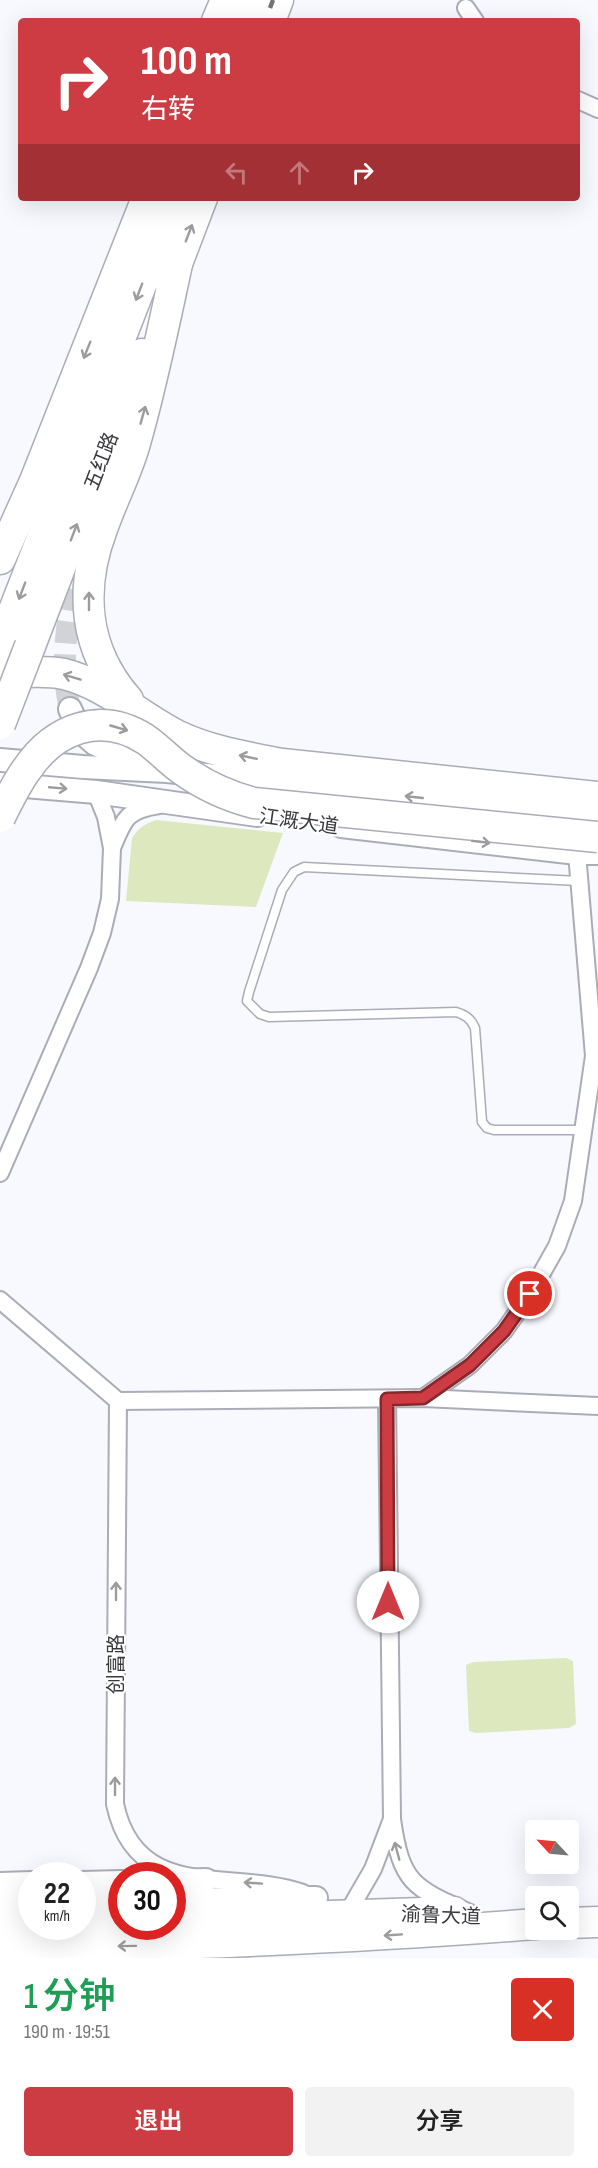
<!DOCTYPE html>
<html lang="zh">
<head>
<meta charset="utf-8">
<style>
  :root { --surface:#fff; --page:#f2f2f2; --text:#222; --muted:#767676; --accent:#cc3c42 }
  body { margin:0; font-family:"Sofia Sans Condensed","Noto Sans SC",sans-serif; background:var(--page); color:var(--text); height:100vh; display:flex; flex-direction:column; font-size:22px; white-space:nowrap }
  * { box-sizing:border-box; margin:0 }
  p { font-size:20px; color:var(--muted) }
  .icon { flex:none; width:33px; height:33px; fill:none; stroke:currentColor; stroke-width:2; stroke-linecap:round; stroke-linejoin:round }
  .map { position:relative; height:1958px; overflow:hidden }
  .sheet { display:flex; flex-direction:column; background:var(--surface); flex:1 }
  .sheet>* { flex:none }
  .top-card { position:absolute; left:18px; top:18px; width:562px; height:183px; border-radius:6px; box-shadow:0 6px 24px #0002; background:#cc3c42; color:#fff; overflow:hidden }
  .needle { width:39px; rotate:296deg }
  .fabs { position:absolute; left:525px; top:1820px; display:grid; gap:12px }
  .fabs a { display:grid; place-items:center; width:54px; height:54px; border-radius:6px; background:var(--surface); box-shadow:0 6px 24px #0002; font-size:30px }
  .speed { position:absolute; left:18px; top:1862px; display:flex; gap:12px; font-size:30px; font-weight:700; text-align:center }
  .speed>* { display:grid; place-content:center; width:78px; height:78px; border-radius:50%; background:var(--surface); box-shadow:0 6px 24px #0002; line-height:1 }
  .speed small { font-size:15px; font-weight:400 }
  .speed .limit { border:9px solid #d22; background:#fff; color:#111 }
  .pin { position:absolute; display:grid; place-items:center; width:51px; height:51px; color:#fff; margin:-26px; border:3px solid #fff; border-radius:50%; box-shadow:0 2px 6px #0007 }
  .me { position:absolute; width:66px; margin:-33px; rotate:0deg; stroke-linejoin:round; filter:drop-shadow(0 0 4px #0008) }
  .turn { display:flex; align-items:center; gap:21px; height:126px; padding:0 24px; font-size:27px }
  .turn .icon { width:78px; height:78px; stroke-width:2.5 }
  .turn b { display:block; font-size:42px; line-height:51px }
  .lanes { display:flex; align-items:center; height:57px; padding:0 24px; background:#0003; justify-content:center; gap:30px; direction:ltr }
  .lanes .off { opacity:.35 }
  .round { display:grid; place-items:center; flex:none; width:63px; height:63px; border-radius:6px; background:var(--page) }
  .overview { display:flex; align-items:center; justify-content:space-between; height:102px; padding:0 24px }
  h1 { font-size:36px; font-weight:600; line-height:45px; color:#1e9e55 }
  .primary-button { display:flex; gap:12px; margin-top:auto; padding:12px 24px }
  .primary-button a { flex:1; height:69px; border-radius:6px; background:var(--accent); color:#fff; font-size:24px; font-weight:600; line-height:69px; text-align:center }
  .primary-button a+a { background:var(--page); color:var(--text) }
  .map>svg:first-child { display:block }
</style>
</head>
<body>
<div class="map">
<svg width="598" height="1958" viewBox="0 0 598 1958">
  <rect width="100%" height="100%" fill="#f8f9fe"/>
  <g fill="#dee8bf">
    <path d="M156,820L283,833L256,907L126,901L132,838C138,828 145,824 156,820Z"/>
    <path d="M566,1658L573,1661L576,1724L569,1728L476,1733L469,1731L466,1665L473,1662Z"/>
  </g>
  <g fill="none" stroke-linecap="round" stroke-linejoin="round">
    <path stroke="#d2d3d7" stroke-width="22" stroke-dasharray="22 11" stroke-linecap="butt" d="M70,709C58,658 70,605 80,554"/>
    <g stroke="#aaacb7" stroke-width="11">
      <path id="lane" d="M579,881L304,867L294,872L282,890L249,992L247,1001L260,1014L269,1017L456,1012C466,1015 471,1019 475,1028L482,1122L487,1128L494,1130H584"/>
    </g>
    <g stroke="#aaacb7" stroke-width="20">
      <g id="street">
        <path d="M466,8L475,21"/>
        <path d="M578,100L598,109"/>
        <path d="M96,792L106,817L112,848C124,819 126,810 159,805"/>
        <path d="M0,1173L89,968L102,933L110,899L112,848"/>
        <path d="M0,1300L118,1401L115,1804C136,1904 232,1868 303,1893"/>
        <path d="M423,1398L470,1365L504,1331L530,1294L557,1246L573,1201L594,1056L577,853"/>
        <path d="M387,1399L392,1819"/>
        <path d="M118,1401L423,1398L598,1406"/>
        <path d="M342,1912L347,1914L373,1869L392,1819C401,1883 413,1888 470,1913"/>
      </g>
    </g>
    <g stroke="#aaacb7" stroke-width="26">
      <g id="secondary">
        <path d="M70,709L80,731L95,744L143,765"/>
        <path d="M0,760L83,767L167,771L598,815"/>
        <path d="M0,784L96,792L257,815"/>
        <path d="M341,826L577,853H598"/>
        <path d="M172,1881L206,1880"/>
        <path d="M82,1883L122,1882"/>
        <path d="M0,1884L32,1883"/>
        <path d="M172,1900L316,1898"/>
        <path d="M82,1901H122"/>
        <path d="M0,1903L32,1902"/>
      </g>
    </g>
    <g stroke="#aaacb7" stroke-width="33">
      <g id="highway">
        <path d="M217,21L226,0"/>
        <path d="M242,21L250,0"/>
        <path d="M270,21L278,0"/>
        <path d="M170,282L202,198"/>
        <path d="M0,559L35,481L147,198"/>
        <path d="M0,646L175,198"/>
        <path d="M30,646L142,354"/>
        <path d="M0,674C20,672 44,670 64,674C105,684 139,716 176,735C209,751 246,757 282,764L598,797"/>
        <path d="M128,700C84,650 79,590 102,529C112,500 127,472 135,443C152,384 164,324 177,264"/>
        <path d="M172,1921L454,1912"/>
        <path d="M568,1923L598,1922"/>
        <path d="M82,1925L122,1923"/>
        <path d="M0,1928L54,1926"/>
        <path d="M0,1949C179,1945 357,1938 536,1924"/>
      </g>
    </g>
    <use href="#lane" stroke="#fff" stroke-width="8"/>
    <use href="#street" stroke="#fff" stroke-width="16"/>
    <use href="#secondary" stroke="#fff" stroke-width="22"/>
    <use href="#highway" stroke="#fff" stroke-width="30"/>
    <path stroke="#727377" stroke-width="4.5" stroke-dasharray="9 4.5" stroke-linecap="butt" d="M270,8L273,0"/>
    <g stroke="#aaacb7" stroke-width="33" stroke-linecap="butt">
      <g id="highway-bridge">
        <path d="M0,724L30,646"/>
        <path d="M0,817C8,801 16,784 27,769C55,728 101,711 145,739C158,748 168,759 180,768C203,785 227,796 254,803L598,837"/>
      </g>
    </g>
    <use href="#highway-bridge" stroke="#fff" stroke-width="30"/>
  </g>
  <defs><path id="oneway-shaft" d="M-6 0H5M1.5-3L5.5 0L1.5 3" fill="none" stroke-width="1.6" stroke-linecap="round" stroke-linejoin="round" transform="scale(1.5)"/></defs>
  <g stroke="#9c9c9e">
    <use href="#oneway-shaft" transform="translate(189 233) rotate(-69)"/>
    <use href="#oneway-shaft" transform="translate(139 292) rotate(111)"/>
    <use href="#oneway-shaft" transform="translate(87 350) rotate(112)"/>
    <use href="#oneway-shaft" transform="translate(143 415) rotate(-74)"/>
    <use href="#oneway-shaft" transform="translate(74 532) rotate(-69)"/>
    <use href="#oneway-shaft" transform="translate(22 591) rotate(111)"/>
    <use href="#oneway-shaft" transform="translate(89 601) rotate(-90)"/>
    <use href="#oneway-shaft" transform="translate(72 677) rotate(-163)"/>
    <use href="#oneway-shaft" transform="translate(119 728) rotate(16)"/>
    <use href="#oneway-shaft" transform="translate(248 757) rotate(-168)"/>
    <use href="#oneway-shaft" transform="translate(58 788) rotate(5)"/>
    <use href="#oneway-shaft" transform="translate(414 797) rotate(-174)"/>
    <use href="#oneway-shaft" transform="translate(481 842) rotate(7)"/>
    <use href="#oneway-shaft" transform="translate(116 1591) rotate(-90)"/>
    <use href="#oneway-shaft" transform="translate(115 1786) rotate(-90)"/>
    <use href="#oneway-shaft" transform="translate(397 1851) rotate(-105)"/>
    <use href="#oneway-shaft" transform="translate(253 1883) rotate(-176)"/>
    <use href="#oneway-shaft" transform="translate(393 1935) rotate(176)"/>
    <use href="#oneway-shaft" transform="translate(127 1946) rotate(179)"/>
  </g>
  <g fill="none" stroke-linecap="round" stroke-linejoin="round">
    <g stroke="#85272b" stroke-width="15">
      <path id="route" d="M388,1602L387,1399L423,1398L470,1365L504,1331L530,1294"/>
    </g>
    <use href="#route" stroke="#cc3c42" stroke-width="10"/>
  </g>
  <g text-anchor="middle" stroke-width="4.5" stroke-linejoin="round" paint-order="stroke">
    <g font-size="20" fill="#38393d" stroke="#fff">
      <text transform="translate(101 461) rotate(-69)" y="7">五红路</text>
      <text transform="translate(299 821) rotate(8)" y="7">江溉大道</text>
      <text transform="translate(116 1664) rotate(-90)" y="7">创富路</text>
      <text transform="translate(441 1915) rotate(2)" y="7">渝鲁大道</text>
    </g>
  </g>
</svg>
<div class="fabs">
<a><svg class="needle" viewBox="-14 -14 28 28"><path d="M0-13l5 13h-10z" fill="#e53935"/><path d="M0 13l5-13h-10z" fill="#767676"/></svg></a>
<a><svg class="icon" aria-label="search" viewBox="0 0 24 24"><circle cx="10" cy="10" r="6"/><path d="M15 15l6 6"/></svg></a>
</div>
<div class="speed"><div>22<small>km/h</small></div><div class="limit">30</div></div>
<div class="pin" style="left:530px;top:1294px;background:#d93025"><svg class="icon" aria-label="arrive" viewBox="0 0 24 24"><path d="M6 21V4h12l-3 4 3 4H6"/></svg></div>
<svg class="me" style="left:388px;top:1602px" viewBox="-20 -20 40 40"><circle r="19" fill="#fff"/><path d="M0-13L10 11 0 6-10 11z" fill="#cc3c42"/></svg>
<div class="top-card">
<div class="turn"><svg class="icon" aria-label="right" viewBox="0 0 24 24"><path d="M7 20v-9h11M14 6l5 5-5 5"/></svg><div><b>100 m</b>右转</div></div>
<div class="lanes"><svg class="icon off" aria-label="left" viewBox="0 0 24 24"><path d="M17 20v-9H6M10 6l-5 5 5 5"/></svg><svg class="icon off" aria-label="ahead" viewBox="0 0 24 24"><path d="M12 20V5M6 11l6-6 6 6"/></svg><svg class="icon" aria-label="right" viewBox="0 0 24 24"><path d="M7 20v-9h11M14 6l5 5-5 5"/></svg></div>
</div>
</div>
<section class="sheet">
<div class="overview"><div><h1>1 分钟</h1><p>190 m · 19:51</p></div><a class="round" style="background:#d93025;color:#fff"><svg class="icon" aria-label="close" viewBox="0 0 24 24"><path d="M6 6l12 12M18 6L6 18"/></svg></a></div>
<div class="primary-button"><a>退出</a><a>分享</a></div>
</section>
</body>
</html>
